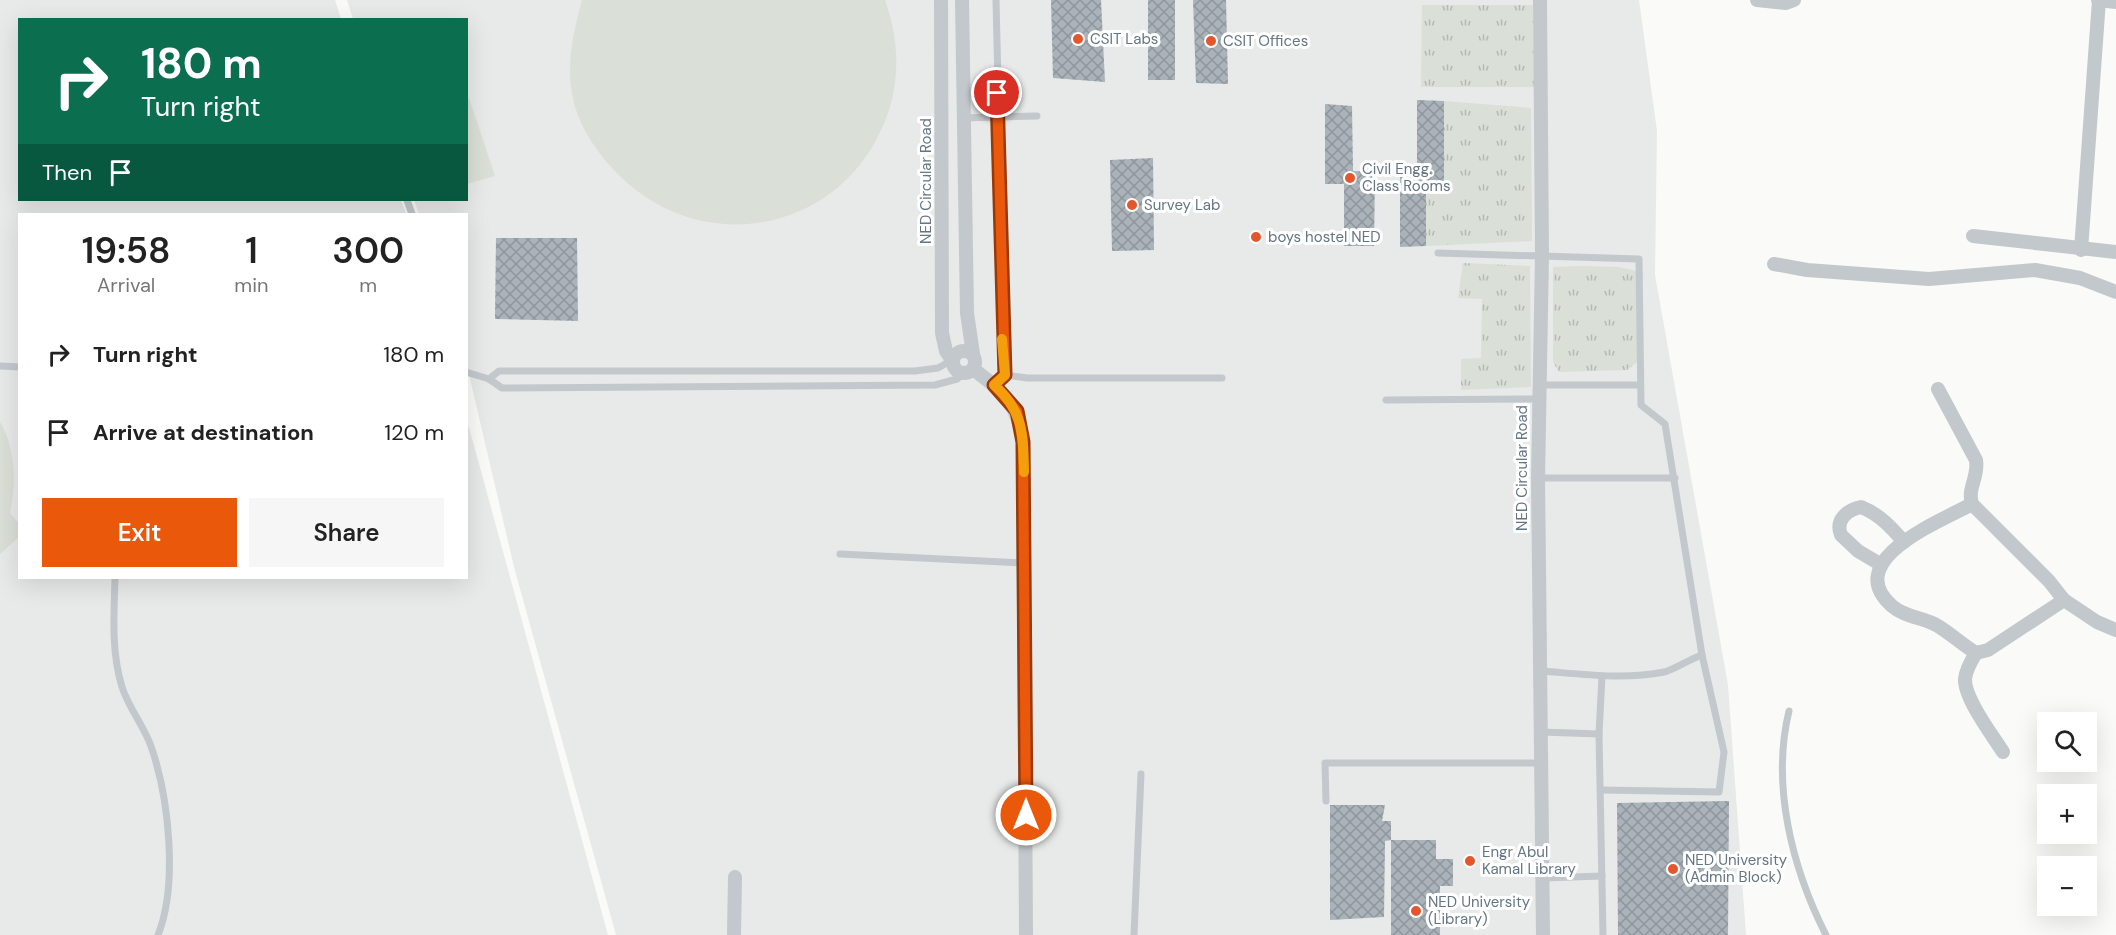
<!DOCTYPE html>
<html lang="en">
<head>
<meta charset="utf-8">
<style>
  :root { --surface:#fff; --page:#f6f6f6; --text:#222; --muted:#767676; --accent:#ea580c }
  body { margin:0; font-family:"DM Sans",sans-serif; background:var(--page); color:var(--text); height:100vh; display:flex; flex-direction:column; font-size:22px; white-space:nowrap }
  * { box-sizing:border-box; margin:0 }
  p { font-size:20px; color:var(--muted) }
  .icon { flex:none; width:33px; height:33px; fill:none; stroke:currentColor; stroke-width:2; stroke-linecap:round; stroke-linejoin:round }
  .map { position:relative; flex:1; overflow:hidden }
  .sheet { position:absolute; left:18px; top:213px; width:450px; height:366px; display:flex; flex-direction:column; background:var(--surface); border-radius:0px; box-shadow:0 6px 24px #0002 }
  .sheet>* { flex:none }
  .top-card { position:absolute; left:18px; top:18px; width:450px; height:183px; border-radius:0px; box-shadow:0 6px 24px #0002; background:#0b6e4f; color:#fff; overflow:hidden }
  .fabs { position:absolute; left:2037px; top:712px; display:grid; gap:12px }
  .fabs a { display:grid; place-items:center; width:60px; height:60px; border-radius:0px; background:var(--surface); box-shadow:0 6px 24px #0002; font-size:30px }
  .pin { position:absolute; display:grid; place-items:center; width:51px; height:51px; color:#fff; margin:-26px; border:3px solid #fff; border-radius:50%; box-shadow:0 2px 6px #0007 }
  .me { position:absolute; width:66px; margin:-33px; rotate:0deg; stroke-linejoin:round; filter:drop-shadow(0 0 4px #0008) }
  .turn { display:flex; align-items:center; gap:21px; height:126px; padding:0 24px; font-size:27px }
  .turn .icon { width:78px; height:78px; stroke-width:2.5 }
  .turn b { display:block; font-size:42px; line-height:51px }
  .then { display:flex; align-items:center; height:57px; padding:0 24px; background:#0003; gap:12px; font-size:22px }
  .eta { display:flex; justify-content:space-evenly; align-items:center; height:102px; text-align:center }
  .eta b { font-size:36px; font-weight:600; line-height:42px }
  .button { display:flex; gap:12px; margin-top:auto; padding:12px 24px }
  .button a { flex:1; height:69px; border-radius:0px; background:var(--accent); color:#fff; font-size:24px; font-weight:600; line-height:69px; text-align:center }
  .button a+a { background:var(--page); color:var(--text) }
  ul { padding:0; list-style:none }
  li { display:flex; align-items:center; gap:18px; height:78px; padding:0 24px }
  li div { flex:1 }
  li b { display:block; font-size:22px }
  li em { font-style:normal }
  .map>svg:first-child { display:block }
</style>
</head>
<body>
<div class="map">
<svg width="2116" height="935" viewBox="0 0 2116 935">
  <defs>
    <pattern id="grass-tufts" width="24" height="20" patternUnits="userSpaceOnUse" patternTransform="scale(1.5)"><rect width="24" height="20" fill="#dadfd7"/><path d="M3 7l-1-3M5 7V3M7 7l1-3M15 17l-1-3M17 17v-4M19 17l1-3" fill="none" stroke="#b4b9b4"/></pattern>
    <pattern id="building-cross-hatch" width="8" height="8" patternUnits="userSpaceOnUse" patternTransform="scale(1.5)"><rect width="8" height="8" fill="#aab3b9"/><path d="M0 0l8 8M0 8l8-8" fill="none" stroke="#8e969c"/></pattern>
  </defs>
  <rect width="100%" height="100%" fill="#fafaf8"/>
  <g fill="#e8e9e9">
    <path d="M0,0H335L341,19L20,20V200H401L406,214H20V578H466L467,420L608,935H0Z"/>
    <path d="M347,0H1639L1657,131L1655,275L1728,685L1746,935H616L514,567L467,366L466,214H419L414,200H466V20L353,19Z"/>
  </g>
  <g fill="url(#grass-tufts)">
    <path d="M1422,5H1533L1534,87H1421Z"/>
    <path d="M1444,101L1531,108L1532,241L1426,246V187H1444Z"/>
    <path d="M1463,263L1530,266L1531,387L1461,390V359L1481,358L1482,299L1458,298Z"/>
    <path d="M1579,266L1619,267L1640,272V360L1627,370L1559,372L1553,362V267Z"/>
  </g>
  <g fill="#dadfd7">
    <path d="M582,0H885C900,42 901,87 882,128C834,236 697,257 616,172C598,154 581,129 574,103C565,67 573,34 582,0Z"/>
    <path d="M469,98L495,176L467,184L466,99Z"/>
    <path d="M0,422C16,448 16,485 10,513L20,525L19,537L0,554Z"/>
  </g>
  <g fill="url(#building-cross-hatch)">
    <path d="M1051,0H1101L1105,82L1053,78Z"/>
    <rect x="1148" y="0" width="27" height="80"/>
    <path d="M1193,0H1226L1228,84L1196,83Z"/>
    <path d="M1417,100L1444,101V187H1426V246L1400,247V169L1417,167Z"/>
    <path d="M1325,104L1352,106L1353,171L1375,172L1374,246H1344V184H1325Z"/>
    <path d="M1153,158L1154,250L1112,251L1110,160Z"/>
    <path d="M496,238H577L578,321L495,319Z"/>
    <path d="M1729,801L1728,935H1618L1617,803Z"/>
    <path d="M1330,805H1385L1382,821H1391V840H1436V859H1453V886H1440V935H1391V840L1385,841L1384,917L1330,920Z"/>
  </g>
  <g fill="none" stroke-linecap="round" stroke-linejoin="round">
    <g stroke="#c3c8cc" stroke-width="7">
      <path d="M996,0L1005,375"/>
      <path d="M963,118L1037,116"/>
      <path d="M407,200L412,214"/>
      <path d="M1438,253L1639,259L1641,405L1665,424L1702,655L1724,752L1719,792L1602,790"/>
      <path d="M0,366L20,367"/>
      <path d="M466,372L489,379L502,388L935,385L957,379L964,373"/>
      <path d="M489,379L499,371H915L938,368L952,360"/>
      <path d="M994,385L1005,375L1027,378H1222"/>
      <path d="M1540,385H1639"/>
      <path d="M1386,400L1538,399"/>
      <path d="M1538,478H1675"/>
      <path d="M840,554L1025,563"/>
      <path d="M115,578C114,615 111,651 122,687C129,709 145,727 152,749C169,800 178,885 158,935"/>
      <path d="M1542,671C1581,674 1624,680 1664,672C1671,671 1690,659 1702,655"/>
      <path d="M1602,676L1599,734L1603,935"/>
      <path d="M1789,711C1771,785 1792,868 1826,935"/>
      <path d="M1541,732L1599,734"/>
      <path d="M1326,801L1325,763H1542"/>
      <path d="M1544,878L1602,876"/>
      <path d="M1134,935L1141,774"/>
    </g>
    <g stroke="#c3c8cc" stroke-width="14">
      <path d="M941,0L942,333L946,351L952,360"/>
      <path d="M962,0L967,313L973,354"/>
      <path d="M1540,0L1542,255L1538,478L1543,935"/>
      <path d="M1757,0L1786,3L1794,0"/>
      <path d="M2098,0L2116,2"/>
      <path d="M1973,236L2116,252"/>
      <path d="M2081,250L2099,0"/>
      <path d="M1774,264L1807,270L1929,279L2035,270L2080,278L2116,292"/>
      <circle cx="964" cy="362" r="11"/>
      <path d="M973,369C1003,391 1018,404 1023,442L1026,935"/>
      <path d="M1938,389L1976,460C1979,477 1967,488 1972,504L2049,581L2064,600L2097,622L2116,630"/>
      <path d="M1972,504C1941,521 1840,560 1892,606C1906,618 1923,617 1938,626C1951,634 1963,645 1976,653L1988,650L2064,600"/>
      <path d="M1880,564L1858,551L1841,535C1835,520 1847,510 1861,507C1879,514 1891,527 1904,542"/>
      <path d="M1976,653C1971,661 1966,670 1965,679C1964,698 1993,736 2003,752"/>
      <path d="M734,935L735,877"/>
    </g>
  </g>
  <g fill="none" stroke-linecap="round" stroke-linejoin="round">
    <g stroke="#983908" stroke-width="15">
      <path id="route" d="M997,93L1005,375L994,385L1017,411L1023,442L1026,815"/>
    </g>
    <use href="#route" stroke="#ea580c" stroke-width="10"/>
    <path stroke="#f59e0b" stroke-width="10" d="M1002,339L1005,375L994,385C1024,411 1023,435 1024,472"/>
  </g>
  <g fill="#e4572e" stroke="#fff" stroke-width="2">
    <circle cx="1078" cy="39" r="6"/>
    <circle cx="1211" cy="41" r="6"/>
    <circle cx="1350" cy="178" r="6"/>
    <circle cx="1132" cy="205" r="6"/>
    <circle cx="1256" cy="237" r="6"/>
    <circle cx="1470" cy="861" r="6"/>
    <circle cx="1673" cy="869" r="6"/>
    <circle cx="1416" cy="911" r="6"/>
  </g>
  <g text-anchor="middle" stroke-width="6" stroke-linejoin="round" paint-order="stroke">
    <g font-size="15" fill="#657683" stroke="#fff" text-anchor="start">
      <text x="1090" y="44">CSIT Labs</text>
      <text x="1223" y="46">CSIT Offices</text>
      <text x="1362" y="174">Civil Engg.<tspan x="1362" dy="17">Class Rooms</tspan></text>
      <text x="1144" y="210">Survey Lab</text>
      <text x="1268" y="242">boys hostel NED</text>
      <text x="1482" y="857">Engr Abul<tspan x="1482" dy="17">Kamal Library</tspan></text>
      <text x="1685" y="865">NED University<tspan x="1685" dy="17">(Admin Block)</tspan></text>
      <text x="1428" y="907">NED University<tspan x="1428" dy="17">(Library)</tspan></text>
    </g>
    <g font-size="15" fill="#657683" stroke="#fff">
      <text transform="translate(926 181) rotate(-90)" y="5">NED Circular Road</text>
      <text transform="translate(1522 468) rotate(-90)" y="5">NED Circular Road</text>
    </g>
  </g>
</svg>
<div class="fabs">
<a><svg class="icon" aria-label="search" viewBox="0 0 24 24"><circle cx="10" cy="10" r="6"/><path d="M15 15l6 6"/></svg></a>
<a>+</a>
<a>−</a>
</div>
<div class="pin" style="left:997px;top:93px;background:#d93025"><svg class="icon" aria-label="arrive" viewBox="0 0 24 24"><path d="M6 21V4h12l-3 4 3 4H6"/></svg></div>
<svg class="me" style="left:1026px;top:815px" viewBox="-20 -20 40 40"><circle r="17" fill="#ea580c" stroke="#fff" stroke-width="3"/><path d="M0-11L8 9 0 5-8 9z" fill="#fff"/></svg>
<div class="top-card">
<div class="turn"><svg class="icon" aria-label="right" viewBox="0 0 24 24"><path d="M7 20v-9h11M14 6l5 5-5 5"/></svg><div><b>180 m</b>Turn right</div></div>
<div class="then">Then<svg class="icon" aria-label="arrive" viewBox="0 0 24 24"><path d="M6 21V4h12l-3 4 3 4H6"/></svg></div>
</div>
<section class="sheet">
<div class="eta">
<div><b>19:58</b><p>Arrival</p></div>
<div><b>1</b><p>min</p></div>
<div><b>300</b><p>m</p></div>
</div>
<ul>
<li><svg class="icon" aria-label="right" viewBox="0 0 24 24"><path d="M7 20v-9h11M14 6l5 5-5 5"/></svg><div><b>Turn right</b></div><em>180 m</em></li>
<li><svg class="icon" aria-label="arrive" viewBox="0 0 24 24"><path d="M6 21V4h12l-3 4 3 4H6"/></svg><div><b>Arrive at destination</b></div><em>120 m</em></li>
</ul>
<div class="button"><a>Exit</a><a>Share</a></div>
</section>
</div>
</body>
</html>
